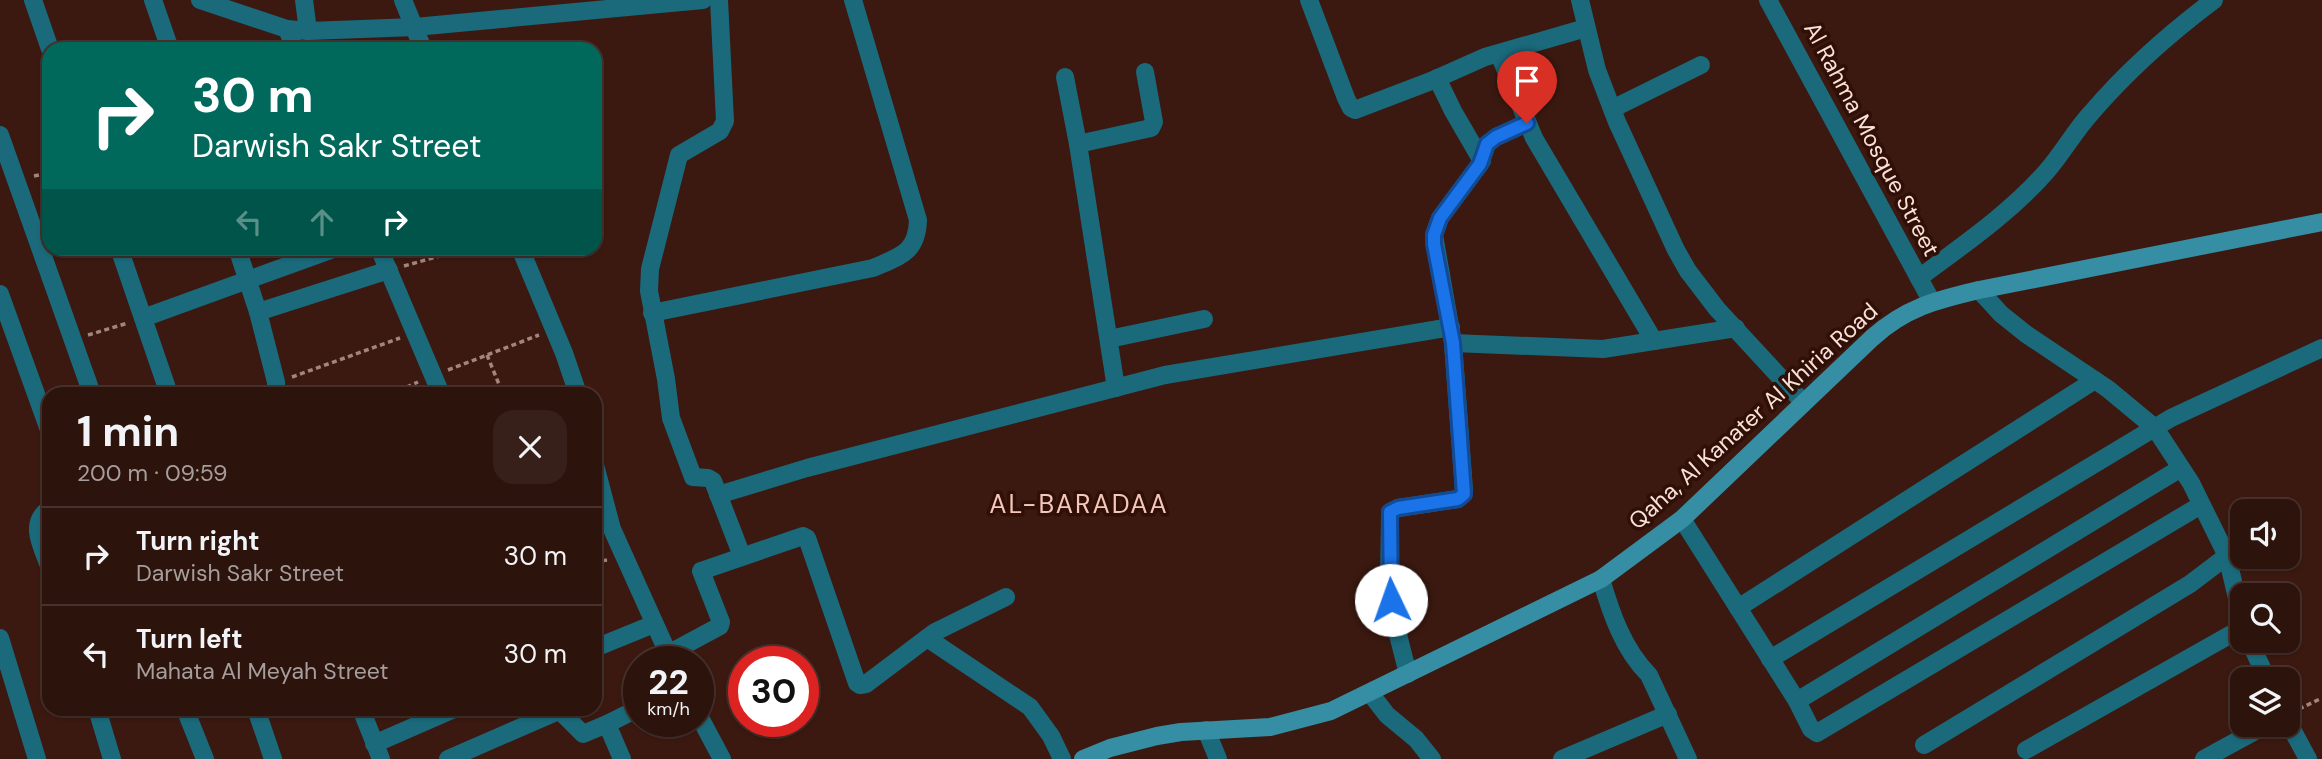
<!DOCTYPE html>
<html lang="en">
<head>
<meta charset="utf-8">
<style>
  :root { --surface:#2c130c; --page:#38201a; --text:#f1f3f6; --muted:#a69e9d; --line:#48322d }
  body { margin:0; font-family:"DM Sans",sans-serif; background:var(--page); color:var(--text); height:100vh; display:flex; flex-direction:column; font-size:26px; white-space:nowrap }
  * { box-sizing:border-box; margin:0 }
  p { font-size:23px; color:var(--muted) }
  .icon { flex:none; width:38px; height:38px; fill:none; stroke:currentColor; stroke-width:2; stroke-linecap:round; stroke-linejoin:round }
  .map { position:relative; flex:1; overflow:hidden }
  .side { position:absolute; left:42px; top:387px; width:560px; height:329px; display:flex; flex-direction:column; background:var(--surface); border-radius:21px; box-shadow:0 2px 5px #0004,0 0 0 2px var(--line) }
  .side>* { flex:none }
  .guide { position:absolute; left:42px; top:42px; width:560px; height:214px; border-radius:21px; box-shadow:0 2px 5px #0004,0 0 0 2px var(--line); background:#00695c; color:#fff; overflow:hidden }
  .fabs { position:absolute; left:2230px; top:499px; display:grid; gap:14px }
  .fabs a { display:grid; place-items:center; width:70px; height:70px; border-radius:14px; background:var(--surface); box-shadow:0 2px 5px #0004,0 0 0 2px var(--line); font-size:35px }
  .speed { position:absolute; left:623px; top:646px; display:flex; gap:14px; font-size:35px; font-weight:700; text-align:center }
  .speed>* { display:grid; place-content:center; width:91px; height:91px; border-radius:50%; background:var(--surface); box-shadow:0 2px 5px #0004,0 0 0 2px var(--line); line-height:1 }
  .speed small { font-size:18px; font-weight:400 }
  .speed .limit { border:10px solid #d22; background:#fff; color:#111 }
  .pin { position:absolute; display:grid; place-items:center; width:60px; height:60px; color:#fff; margin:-72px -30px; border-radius:50% 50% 50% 0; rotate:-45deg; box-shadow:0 0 7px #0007 }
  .pin .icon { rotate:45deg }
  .me { position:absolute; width:77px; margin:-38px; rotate:357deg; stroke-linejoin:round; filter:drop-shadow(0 0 5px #0008) }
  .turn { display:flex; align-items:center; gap:24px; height:147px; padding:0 35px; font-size:32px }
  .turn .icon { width:91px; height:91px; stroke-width:2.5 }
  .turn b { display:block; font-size:49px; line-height:60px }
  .lanes { display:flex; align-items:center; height:66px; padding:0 35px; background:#0003; justify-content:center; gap:35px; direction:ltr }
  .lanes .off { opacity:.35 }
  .round { display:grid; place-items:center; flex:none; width:74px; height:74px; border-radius:21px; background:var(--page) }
  .head { display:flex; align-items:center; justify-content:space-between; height:119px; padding:0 35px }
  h1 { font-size:42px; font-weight:700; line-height:52px }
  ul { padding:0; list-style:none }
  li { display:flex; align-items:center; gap:21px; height:98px; padding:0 35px; border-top:2px solid var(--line) }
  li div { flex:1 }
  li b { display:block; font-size:26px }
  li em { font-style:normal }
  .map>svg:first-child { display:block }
</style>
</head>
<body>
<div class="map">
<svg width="2322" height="759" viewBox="0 0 2322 759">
  <rect width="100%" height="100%" fill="#3b1910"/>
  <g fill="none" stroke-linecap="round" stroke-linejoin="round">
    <g stroke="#a2867e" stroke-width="3.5" stroke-dasharray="5 3.5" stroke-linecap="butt">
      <path d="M34,176L49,173"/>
      <path d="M404,266L468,248"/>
      <path d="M88,335L128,323"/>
      <path d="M487,355L503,394"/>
      <path d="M448,370L539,335"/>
      <path d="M292,377L400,338"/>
      <path d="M391,394L418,382"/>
      <path d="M595,562L607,560"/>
      <path d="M2299,709L2322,698"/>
    </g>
    <g stroke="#1a6a7c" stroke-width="18">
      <path d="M33,0L50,49"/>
      <path d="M153,0L170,49"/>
      <path d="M200,0L287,29L308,31L415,27L703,0"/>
      <path d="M304,0L308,31"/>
      <path d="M403,0L423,49"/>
      <path d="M719,0L725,121L720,131L679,155L650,269L649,291L666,379L671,418L693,477L708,478L713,481L742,556"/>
      <path d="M1309,0L1346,98L1351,108L1355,110L1431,81L1485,57L1586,28"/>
      <path d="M1580,0L1597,70L1617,122L1676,250L1688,271L1717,309L1803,402"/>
      <path d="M1768,0L1932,302"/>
      <path d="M287,29L295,49"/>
      <path d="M1499,54L1534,138L1654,341"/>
      <path d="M1065,77L1078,144L1116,388"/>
      <path d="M1437,78L1453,111L1482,161"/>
      <path d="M1612,109L1701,65"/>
      <path d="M0,135L92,394"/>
      <path d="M1078,144L1151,128L1154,122L1145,72"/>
      <path d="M119,248L169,394"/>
      <path d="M237,248L258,312L276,382V394"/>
      <path d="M379,248L441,394"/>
      <path d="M520,248L564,353L578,394"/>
      <path d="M1919,278C1963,245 2010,213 2046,172C2063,153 2075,130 2092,112C2128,70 2170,33 2214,0"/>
      <path d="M1979,290L2001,314L2026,334L2108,389L2155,428L2191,483L2227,556L2242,619"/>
      <path d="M0,294L49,430"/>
      <path d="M258,312L389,270"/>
      <path d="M652,313L873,268C900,256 917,253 918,220L853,0"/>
      <path d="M143,318L336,248"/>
      <path d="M1109,339L1204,319"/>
      <path d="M1453,343L1603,349L1736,328"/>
      <path d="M595,465L612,529L672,662"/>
      <path d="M718,495L807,468L1165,375L1451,327"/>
      <path d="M49,509C28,524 42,546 49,566"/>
      <path d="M1682,519L1797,701L1811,729L1817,733L2201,505"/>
      <path d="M1601,579C1611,613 1623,649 1649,675L1688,759"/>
      <path d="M1738,608L2095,380"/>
      <path d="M0,638L37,759"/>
      <path d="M927,638L1030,707L1051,736L1062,759"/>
      <path d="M2249,640L2267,679"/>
      <path d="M595,648L654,624"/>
      <path d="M668,654L720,626L721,622L701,571L803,536L807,538L857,683L860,685L866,684L935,632L1006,597"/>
      <path d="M1770,659L2171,418L2322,348"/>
      <path d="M1408,674L1393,615L1389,585L1390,512L1398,508L1458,499L1463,494L1464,490L1453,343L1434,235L1440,218L1480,164L1487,144L1496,137L1527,123"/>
      <path d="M1370,693L1387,715L1416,739L1432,759"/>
      <path d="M1797,701L2181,468"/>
      <path d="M97,709L112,759"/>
      <path d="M185,709L205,759"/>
      <path d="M256,709L273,759"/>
      <path d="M361,709L381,759"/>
      <path d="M698,714L722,759"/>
      <path d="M2287,720L2308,759"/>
      <path d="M1206,730L1218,759"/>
      <path d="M374,744L454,709"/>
      <path d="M1924,745L2190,584L2227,556"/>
      <path d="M2026,750L2242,628"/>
      <path d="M448,759L556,712L562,713L583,734L607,724"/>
      <path d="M622,759L607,724L639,708"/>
      <path d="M1562,759L1668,714"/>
      <path d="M2204,759L2268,724"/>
    </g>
    <path stroke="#358ea3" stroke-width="18" d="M1083,759L1110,748L1157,736L1181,732L1270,727L1331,711L1601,579L1682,519L1872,338C1905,308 1936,300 1979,290L2322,222"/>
  </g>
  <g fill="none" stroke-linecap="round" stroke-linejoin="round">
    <g stroke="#114b97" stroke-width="18">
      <path id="route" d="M1391,600L1390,512L1398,508L1458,499L1464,494L1453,343L1434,244V235L1440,218L1480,164L1487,144L1496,137L1527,123"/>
    </g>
    <use href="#route" stroke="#1a73e8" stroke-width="12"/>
  </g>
  <g text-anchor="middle" stroke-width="7" stroke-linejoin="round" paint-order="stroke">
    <g font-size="23" fill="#f9e1da" stroke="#300f07">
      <text transform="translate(1872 139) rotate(62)" y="8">Al Rahma Mosque Street</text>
      <text transform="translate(1753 416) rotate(-42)" y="8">Qaha, Al Kanater Al Khiria Road</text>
    </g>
    <g font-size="26" letter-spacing="2" fill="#f5c7ba" stroke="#300f07">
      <text x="1079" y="513">AL-BARADAA</text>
    </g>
  </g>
</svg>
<div class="fabs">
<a><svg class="icon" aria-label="sound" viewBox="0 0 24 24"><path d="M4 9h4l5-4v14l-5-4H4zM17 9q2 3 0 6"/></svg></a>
<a><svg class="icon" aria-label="search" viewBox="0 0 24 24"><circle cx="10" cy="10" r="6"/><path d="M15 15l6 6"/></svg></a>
<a><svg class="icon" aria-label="layers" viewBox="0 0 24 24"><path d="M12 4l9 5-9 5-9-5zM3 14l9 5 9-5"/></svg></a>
</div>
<div class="speed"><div>22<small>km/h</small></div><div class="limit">30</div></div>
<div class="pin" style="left:1527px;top:123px;background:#d93025"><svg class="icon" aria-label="arrive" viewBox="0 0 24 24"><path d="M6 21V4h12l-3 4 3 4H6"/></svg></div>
<svg class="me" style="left:1391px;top:600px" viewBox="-20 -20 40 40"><circle r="19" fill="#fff"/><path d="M0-13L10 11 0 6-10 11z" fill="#1a73e8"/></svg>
<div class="guide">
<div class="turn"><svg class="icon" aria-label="right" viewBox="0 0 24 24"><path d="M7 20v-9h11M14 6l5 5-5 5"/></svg><div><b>30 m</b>Darwish Sakr Street</div></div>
<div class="lanes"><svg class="icon off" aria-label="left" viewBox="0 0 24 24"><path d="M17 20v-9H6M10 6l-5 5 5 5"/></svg><svg class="icon off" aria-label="ahead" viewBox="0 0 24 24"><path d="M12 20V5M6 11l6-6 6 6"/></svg><svg class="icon" aria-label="right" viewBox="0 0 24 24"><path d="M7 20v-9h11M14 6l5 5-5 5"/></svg></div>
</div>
<section class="side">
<div class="head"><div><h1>1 min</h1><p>200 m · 09:59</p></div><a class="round"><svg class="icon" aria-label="close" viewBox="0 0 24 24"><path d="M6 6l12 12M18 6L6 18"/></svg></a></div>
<ul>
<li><svg class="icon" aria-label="right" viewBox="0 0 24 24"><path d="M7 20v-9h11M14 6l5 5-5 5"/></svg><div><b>Turn right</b><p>Darwish Sakr Street</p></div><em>30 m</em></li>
<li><svg class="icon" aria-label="left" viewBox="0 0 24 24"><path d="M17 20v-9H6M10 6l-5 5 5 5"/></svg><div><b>Turn left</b><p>Mahata Al Meyah Street</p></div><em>30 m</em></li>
</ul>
</section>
</div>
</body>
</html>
